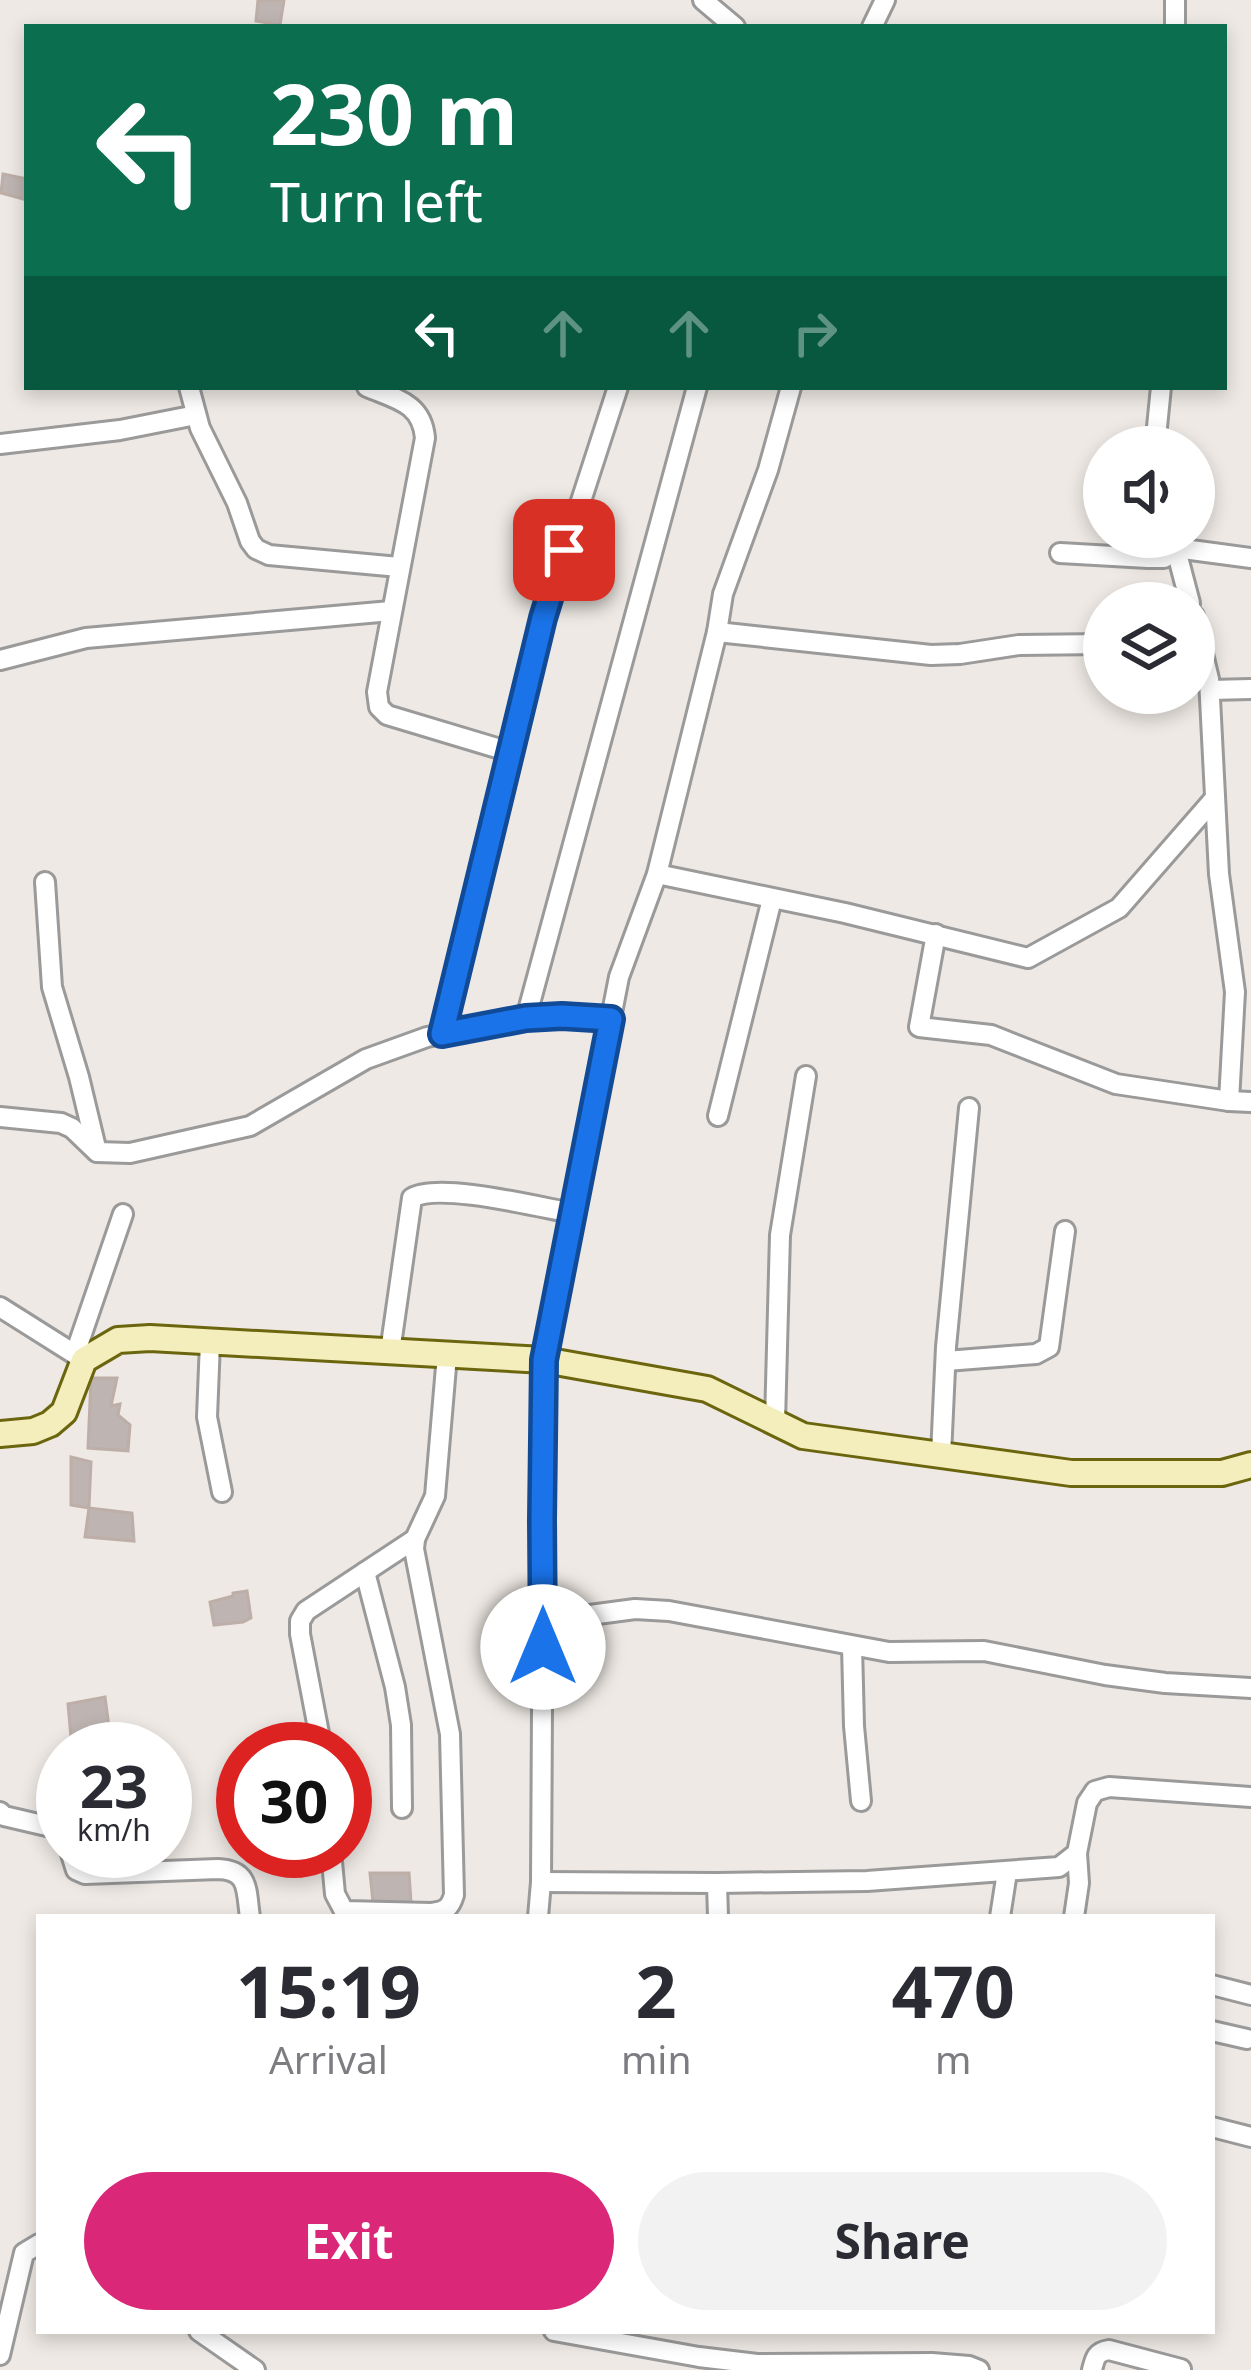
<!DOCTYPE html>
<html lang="en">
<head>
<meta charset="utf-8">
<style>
  :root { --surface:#fff; --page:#f2f2f3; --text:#2b2b33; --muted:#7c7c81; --accent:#db2777 }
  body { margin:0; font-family:"Noto Sans",sans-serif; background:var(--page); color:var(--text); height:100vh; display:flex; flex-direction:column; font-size:45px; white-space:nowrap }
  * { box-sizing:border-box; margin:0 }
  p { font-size:39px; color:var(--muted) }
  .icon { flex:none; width:66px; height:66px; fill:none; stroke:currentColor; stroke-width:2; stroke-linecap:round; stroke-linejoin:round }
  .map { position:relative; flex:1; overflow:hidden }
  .side { position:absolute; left:36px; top:1914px; width:1179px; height:420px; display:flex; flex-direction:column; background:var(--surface); border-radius:0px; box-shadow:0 6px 18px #0003 }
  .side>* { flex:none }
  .top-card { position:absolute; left:24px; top:24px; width:1203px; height:366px; border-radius:0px; box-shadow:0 6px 18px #0003; background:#0b6e4f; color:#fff; overflow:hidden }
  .tools { position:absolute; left:1083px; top:426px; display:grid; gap:24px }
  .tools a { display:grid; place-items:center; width:132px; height:132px; border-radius:50%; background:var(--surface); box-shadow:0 6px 18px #0003; font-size:60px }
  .speed { position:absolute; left:36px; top:1722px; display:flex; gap:24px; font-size:60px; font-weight:700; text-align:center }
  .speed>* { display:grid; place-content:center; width:156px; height:156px; border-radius:50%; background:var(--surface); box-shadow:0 6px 18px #0003; line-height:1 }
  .speed small { font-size:30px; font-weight:400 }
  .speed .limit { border:18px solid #d22; background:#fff; color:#111 }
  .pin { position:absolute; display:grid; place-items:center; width:102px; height:102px; color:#fff; margin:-51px; border-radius:24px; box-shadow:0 6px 18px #0006 }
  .me { position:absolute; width:132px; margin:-66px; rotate:0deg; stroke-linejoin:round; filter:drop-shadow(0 0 9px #0008) }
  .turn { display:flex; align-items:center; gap:42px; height:252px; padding:0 48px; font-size:54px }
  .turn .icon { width:156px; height:156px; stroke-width:2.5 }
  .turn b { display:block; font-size:84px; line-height:102px }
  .lanes { display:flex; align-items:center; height:114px; padding:0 48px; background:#0003; justify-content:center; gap:60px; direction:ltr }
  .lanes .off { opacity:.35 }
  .eta { display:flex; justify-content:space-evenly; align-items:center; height:204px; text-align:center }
  .eta b { font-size:72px; font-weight:700; line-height:84px }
  .cta { display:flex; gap:24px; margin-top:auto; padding:24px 48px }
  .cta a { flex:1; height:138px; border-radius:72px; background:var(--accent); color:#fff; font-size:48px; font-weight:700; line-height:138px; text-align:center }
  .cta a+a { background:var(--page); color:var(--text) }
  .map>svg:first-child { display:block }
</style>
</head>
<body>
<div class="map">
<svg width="1251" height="2370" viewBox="0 0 1251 2370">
  <rect width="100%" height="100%" fill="#eee9e4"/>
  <g fill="#beb4b1" stroke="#beaea8" stroke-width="3">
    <path d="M258,0H284L280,25L256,21Z"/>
    <path d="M3,174L27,179V200L1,193Z"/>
    <path d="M91,1378H117L111,1406L120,1404L118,1415L130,1425L128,1451L88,1448Z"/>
    <path d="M71,1457L91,1462L89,1508L71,1505Z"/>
    <path d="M89,1508L132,1513L134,1541L85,1537Z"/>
    <path d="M247,1591L251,1618L243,1622L214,1625L210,1602L233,1596V1593Z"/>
    <path d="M105,1697L111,1742L72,1749L68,1704Z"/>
    <path d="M370,1873H409L411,1902H373Z"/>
  </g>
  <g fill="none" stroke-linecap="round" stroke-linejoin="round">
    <g stroke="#9a9a9a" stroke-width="24">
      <g id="street">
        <path d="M703,0L735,27"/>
        <path d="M872,27L885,0"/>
        <path d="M1175,27V0"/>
        <path d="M189,387L200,428L237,503L250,541L256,549L269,555L399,567"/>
        <path d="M367,387C396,399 422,403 425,438L377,692L379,707L387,715L510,752"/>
        <path d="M0,444L120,430L196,415"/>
        <path d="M1155,447L1161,387"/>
        <path d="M1174,542L1190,603"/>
        <path d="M1060,553L1148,558H1164L1176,548L1251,558"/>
        <path d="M1194,616L1209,679L1219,874L1235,992L1229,1101"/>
        <path d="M717,632L931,655L960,654L1019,645L1104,644"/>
        <path d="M0,660L86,638L391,611"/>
        <path d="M1210,690L1251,689"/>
        <path d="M657,874L845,913L1028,958L1119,908L1215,798"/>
        <path d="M45,882L52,987L79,1077L97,1152"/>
        <path d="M936,934L919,1027L991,1035L1116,1084L1229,1101L1251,1102"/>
        <path d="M526,1018L697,387"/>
        <path d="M442,1034L543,618L618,387"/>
        <path d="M718,1116L772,899"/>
        <path d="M0,1117L61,1123L72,1128L97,1152L130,1153L250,1126L366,1059L427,1037L526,1018L562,1016L611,1019"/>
        <path d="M0,1307L84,1360"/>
        <path d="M210,1342L207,1417L222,1492"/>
        <path d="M390,1352L412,1198C438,1182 538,1207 572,1213"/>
        <path d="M75,1354L123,1214"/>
        <path d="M946,1361L1036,1354L1049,1347L1065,1231"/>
        <path d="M775,1422L780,1235L806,1076"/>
        <path d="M941,1455L946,1347L969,1108"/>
        <path d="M365,1572L395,1687L401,1725L402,1808"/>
        <path d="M545,1621L635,1609L669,1611L889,1652L984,1651L1105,1675L1165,1683L1251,1688"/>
        <path d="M852,1646L854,1726L861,1801"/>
        <path d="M322,1749L300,1634V1621L306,1611L415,1539"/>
        <path d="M0,1812L4,1816L51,1827L63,1835"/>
        <path d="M70,1851L76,1870L85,1874L218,1869C250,1870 246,1891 250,1917"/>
        <path d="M331,1851L335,1894L344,1911L432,1913C446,1911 450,1908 454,1895L450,1734L414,1549L415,1539L435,1496L447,1355"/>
        <path d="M541,1882L717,1883L718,1917"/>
        <path d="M717,1883L867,1881L1059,1867L1077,1853L1087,1803L1095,1791L1109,1787L1251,1797"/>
        <path d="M538,1917L541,1882L544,1360L619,977L657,874L717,632L723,594L768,470L791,387"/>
        <path d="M1000,1917L1007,1872"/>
        <path d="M1074,1917L1079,1883L1077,1853"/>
        <path d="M1212,1985L1251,1995"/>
        <path d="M1212,2031L1247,2039"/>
        <path d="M1212,2127L1251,2137"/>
        <path d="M199,2331L255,2370"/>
        <path d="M554,2331L699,2357L757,2364L932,2363L969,2366L979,2370"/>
        <path d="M0,2355L24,2253L39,2244"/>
        <path d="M1092,2370C1095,2358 1096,2352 1109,2350L1181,2369"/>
      </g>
    </g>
    <g stroke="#6b650e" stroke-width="30">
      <path id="secondary" d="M0,1434L33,1431L50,1424L64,1412L84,1360L118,1340L150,1338L544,1360L707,1389L803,1436L1071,1473H1222L1251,1465"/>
    </g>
    <use href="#street" stroke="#fff" stroke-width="18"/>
    <use href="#secondary" stroke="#f4edbc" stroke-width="24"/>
  </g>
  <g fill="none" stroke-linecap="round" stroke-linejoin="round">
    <g stroke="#114b97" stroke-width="30">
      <path id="route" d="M543,1647L542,1520L544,1360L611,1019L562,1016L526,1018L442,1034L543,618L564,550"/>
    </g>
    <use href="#route" stroke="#1a73e8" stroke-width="21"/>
  </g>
</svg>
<div class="tools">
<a><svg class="icon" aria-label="sound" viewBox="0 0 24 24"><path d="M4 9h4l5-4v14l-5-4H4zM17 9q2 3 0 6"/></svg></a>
<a><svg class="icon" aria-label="layers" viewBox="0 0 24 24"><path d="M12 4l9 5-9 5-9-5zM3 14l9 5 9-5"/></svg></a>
</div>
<div class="speed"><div>23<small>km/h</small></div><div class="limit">30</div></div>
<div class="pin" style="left:564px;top:550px;background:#d93025"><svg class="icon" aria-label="arrive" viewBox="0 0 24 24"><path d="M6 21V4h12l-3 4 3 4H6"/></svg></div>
<svg class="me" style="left:543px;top:1647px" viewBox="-20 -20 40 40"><circle r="19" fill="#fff"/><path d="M0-13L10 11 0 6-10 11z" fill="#1a73e8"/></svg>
<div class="top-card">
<div class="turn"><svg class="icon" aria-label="left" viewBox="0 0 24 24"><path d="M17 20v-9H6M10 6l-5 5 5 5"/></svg><div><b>230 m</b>Turn left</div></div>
<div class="lanes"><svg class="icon" aria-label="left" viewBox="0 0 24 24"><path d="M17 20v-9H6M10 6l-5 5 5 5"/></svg><svg class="icon off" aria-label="ahead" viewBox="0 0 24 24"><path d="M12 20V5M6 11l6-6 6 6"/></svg><svg class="icon off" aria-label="ahead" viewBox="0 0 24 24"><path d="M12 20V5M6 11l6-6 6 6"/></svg><svg class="icon off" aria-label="right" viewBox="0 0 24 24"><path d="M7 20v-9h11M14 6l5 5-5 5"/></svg></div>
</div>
<section class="side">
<div class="eta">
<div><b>15:19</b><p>Arrival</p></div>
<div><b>2</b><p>min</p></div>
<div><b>470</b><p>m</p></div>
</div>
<div class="cta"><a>Exit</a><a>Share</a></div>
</section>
</div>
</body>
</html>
